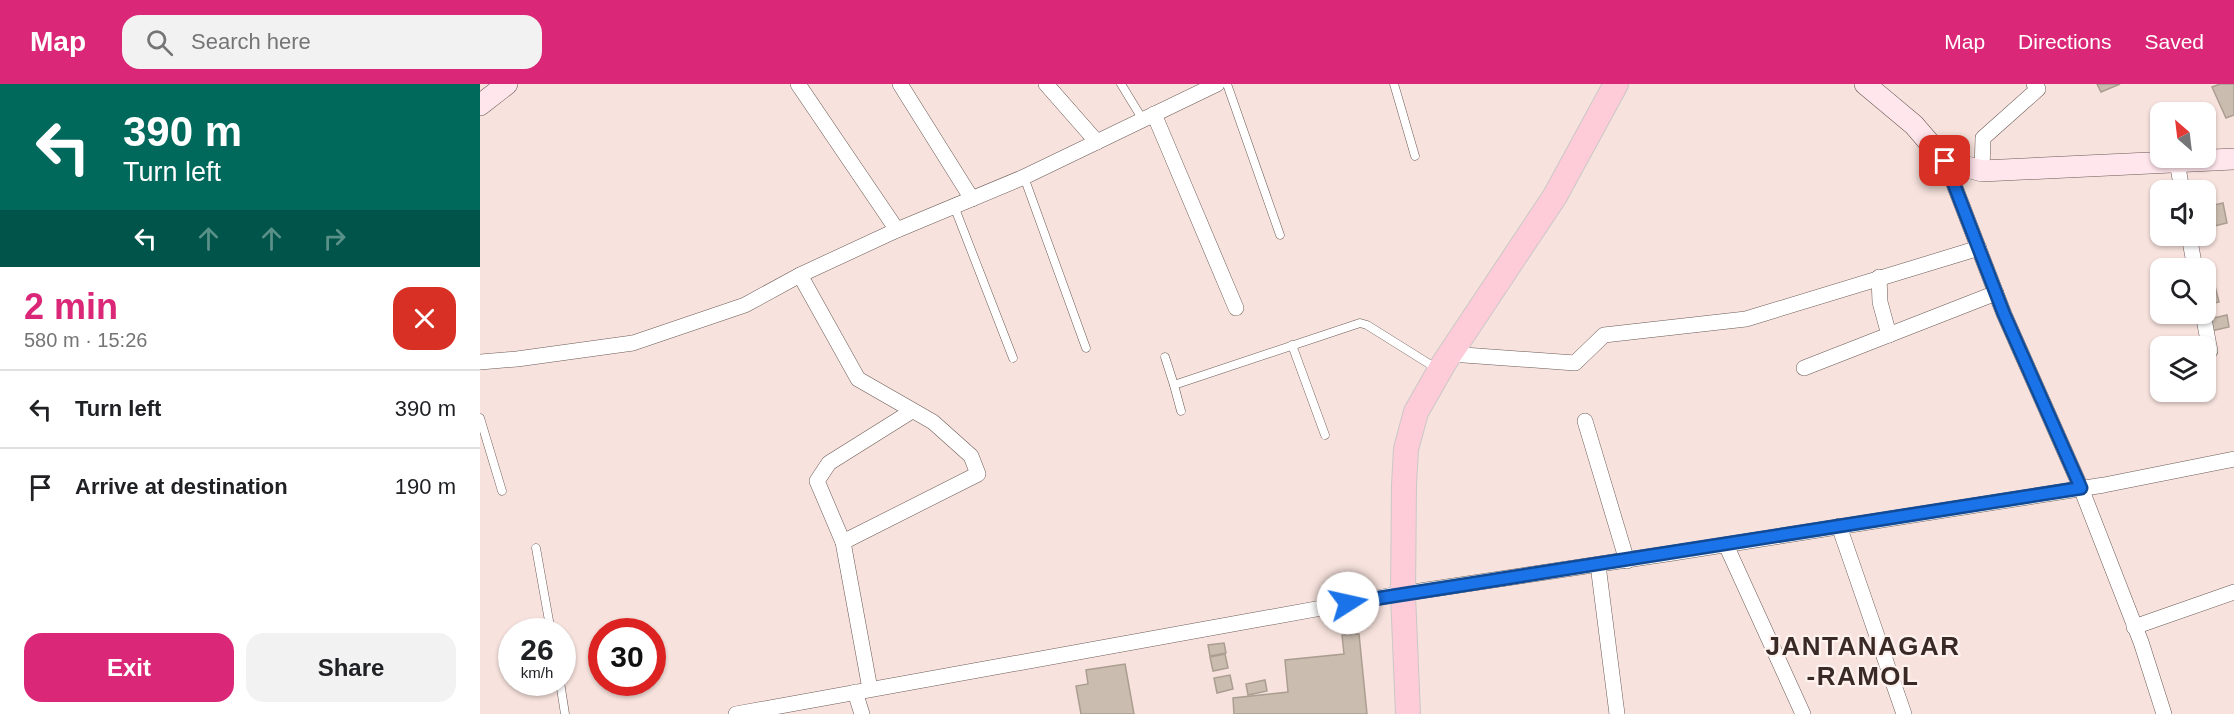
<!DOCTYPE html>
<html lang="en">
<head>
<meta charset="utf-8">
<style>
  :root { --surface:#fff; --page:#f2f2f2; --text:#202124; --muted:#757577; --line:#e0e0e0; --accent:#db2777 }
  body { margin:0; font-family:Arial,sans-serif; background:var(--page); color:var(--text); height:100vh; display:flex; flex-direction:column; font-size:22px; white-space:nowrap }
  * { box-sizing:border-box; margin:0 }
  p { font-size:20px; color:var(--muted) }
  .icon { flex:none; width:33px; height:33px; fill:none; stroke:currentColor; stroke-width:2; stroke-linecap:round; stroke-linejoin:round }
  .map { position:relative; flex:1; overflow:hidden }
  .panel { display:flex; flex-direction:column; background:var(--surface); width:480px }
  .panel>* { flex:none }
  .banner { background:#00695c; color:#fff; overflow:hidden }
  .needle { width:39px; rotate:332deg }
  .buttons { position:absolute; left:1670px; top:18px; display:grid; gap:12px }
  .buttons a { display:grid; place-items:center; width:66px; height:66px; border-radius:12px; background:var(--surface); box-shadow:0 2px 4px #0004; font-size:30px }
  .speed { position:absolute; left:18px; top:534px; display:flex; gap:12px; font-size:30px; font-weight:700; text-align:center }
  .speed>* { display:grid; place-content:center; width:78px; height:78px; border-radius:50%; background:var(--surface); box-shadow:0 2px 4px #0004; line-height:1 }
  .speed small { font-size:15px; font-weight:400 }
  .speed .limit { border:9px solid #d22; background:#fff; color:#111 }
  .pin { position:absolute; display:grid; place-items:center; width:51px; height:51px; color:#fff; margin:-26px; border-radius:12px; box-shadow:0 3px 9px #0006 }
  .me { position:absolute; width:66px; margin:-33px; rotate:80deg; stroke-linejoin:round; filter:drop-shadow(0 0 4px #0008) }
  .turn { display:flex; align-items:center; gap:21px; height:126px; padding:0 24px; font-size:27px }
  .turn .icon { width:78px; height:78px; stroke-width:2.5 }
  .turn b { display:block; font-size:42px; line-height:51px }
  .lanes { display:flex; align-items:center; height:57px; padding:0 24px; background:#0003; justify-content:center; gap:30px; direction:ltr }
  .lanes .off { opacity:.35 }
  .round { display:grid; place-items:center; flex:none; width:63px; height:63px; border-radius:18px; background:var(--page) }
  .head { display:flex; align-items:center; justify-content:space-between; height:102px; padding:0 24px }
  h1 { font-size:36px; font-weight:700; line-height:45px; color:var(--accent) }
  .button { display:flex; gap:12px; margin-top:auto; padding:12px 24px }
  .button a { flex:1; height:69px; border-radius:18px; background:var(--accent); color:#fff; font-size:24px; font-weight:700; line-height:69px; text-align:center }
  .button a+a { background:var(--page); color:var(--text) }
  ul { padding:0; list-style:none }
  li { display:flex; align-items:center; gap:18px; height:78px; padding:0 24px; border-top:2px solid var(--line) }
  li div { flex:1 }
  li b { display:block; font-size:22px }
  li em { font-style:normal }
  header { display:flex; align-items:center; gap:36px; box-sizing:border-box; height:84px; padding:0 30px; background:var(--accent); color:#fff }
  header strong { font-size:28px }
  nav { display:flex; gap:33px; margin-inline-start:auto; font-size:21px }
  .search { width:420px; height:54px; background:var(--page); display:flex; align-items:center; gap:15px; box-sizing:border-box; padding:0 21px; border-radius:18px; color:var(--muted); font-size:22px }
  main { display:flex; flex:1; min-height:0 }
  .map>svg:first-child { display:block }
</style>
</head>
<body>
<header>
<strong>Map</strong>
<div class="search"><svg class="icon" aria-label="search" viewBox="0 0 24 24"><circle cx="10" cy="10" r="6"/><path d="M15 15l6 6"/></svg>Search here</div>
<nav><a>Map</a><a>Directions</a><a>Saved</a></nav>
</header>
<main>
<section class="panel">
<div class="banner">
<div class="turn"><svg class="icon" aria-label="left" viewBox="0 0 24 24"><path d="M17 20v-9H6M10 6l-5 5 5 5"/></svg><div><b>390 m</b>Turn left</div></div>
<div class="lanes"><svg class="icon" aria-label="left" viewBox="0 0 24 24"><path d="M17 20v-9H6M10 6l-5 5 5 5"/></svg><svg class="icon off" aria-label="ahead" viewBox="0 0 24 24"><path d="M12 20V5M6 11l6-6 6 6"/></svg><svg class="icon off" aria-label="ahead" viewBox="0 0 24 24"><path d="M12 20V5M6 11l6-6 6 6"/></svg><svg class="icon off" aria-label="right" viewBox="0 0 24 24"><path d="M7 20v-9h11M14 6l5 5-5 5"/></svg></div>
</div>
<div class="head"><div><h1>2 min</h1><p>580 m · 15:26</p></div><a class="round" style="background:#d93025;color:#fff"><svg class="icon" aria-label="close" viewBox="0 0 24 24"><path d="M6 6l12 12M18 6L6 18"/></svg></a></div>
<ul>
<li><svg class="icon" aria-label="left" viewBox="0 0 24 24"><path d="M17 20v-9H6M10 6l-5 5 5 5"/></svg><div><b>Turn left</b></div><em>390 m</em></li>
<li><svg class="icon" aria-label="arrive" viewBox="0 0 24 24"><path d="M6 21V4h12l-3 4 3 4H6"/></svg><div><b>Arrive at destination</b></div><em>190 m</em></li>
</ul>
<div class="button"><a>Exit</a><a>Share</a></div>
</section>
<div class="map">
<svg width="1754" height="630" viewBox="0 0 1754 630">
  <rect width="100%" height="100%" fill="#f7e2dd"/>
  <g fill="#cabcaf" stroke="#ab9e91" stroke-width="1.5">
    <path d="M1617,0H1640L1621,8Z"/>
    <path d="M1740,0H1754V31L1746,34L1732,3Z"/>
    <path d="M1743,119L1747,139L1730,143L1726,123Z"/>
    <path d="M1734,198L1739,218L1725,221V200Z"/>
    <path d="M1747,231L1749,243L1731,247L1729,235Z"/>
    <path d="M879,550L887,630H754L753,614L808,608L805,576L864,570L862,551Z"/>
    <path d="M744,559L746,569L730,572L728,561Z"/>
    <path d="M745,570L748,584L733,587L730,573Z"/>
    <path d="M645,580L654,630H601L596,602L608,600L606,586Z"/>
    <path d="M750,591L753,605L737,609L734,594Z"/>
    <path d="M785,596L787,607L768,611L766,600Z"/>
  </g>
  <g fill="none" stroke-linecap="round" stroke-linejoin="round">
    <g stroke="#6c5b56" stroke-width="9">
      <g id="lane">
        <path d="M641,0L663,36"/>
        <path d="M747,0L800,151"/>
        <path d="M914,0L935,72"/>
        <path d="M544,93L606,264"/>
        <path d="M474,122L533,274"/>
        <path d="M812,261L845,351"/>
        <path d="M685,273L694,301"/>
        <path d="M701,327L694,301L880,239L887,241L951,281"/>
        <path d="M0,334L22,407"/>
        <path d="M56,464L71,548"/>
        <path d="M80,598L85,630"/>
      </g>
    </g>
    <g stroke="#6c5b56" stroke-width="16">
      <g id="street">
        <path d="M318,0L417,146"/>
        <path d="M420,0L492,115"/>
        <path d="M566,0L617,58"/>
        <path d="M674,30L756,224"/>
        <path d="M1465,77L1524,230L1601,404L1661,558L1684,630"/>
        <path d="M1697,78L1702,106"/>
        <path d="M1502,87L1503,54L1558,5L1554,0"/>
        <path d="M1709,152L1715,184"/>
        <path d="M320,191L378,295L453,338L491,372L498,390L363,458"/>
        <path d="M1399,193L1400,218L1409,251"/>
        <path d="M1723,230L1730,267"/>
        <path d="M970,270L1095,279L1124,251L1266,235L1499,164"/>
        <path d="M0,278L37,275L153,259L265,221L320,191L417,146L544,93L737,0"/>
        <path d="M1324,284L1516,209"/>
        <path d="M1105,337L1147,477"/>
        <path d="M1359,442L1424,630"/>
        <path d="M1246,461L1323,630"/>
        <path d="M1118,481L1137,630"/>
        <path d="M1654,543L1754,508"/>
        <path d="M390,605L363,458L337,397L349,379L432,327"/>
        <path d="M375,608L382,630"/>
        <path d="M256,630L913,511L1193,469L1624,401L1754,375"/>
      </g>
    </g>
    <g stroke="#6c5b56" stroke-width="22">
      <g id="secondary">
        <path d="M1385,0L1434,41L1465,77L1502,87L1754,75"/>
        <path d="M0,21L27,0"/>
      </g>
    </g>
    <g stroke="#cac8c7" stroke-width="26">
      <path id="primary" d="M928,630L923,511L924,401L926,365L936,328L964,279L1075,112L1136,0"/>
    </g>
    <use href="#lane" stroke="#fff" stroke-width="8"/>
    <use href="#street" stroke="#fff" stroke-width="15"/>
    <use href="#secondary" stroke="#ffe5ec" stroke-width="21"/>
    <use href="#primary" stroke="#fecbd8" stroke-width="24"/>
  </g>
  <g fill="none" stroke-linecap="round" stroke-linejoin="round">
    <g stroke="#114b97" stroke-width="15">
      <path id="route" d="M868,519L1601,404L1524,230L1465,77"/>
    </g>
    <use href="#route" stroke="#1a73e8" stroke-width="10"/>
  </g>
  <g text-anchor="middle" stroke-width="4.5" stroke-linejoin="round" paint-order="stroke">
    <g font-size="26" font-weight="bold" letter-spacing="1.5" fill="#392a26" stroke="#fef2ee">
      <text x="1383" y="571">JANTANAGAR<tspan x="1383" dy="30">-RAMOL</tspan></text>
    </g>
  </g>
</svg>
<div class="buttons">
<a><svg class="needle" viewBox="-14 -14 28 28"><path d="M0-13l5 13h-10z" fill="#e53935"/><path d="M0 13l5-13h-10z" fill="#757577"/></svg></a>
<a><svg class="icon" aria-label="sound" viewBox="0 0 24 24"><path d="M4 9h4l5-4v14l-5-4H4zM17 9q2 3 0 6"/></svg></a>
<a><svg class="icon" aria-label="search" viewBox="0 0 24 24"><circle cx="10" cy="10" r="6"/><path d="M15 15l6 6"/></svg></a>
<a><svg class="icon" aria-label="layers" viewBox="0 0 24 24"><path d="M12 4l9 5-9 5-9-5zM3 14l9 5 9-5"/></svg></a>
</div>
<div class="speed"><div>26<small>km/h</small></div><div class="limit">30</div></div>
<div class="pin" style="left:1465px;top:77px;background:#d93025"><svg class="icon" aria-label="arrive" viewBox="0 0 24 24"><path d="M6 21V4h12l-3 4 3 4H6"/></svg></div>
<svg class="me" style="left:868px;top:519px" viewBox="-20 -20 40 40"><circle r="19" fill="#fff"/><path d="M0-13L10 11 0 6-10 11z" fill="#1a73e8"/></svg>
</div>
</main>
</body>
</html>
